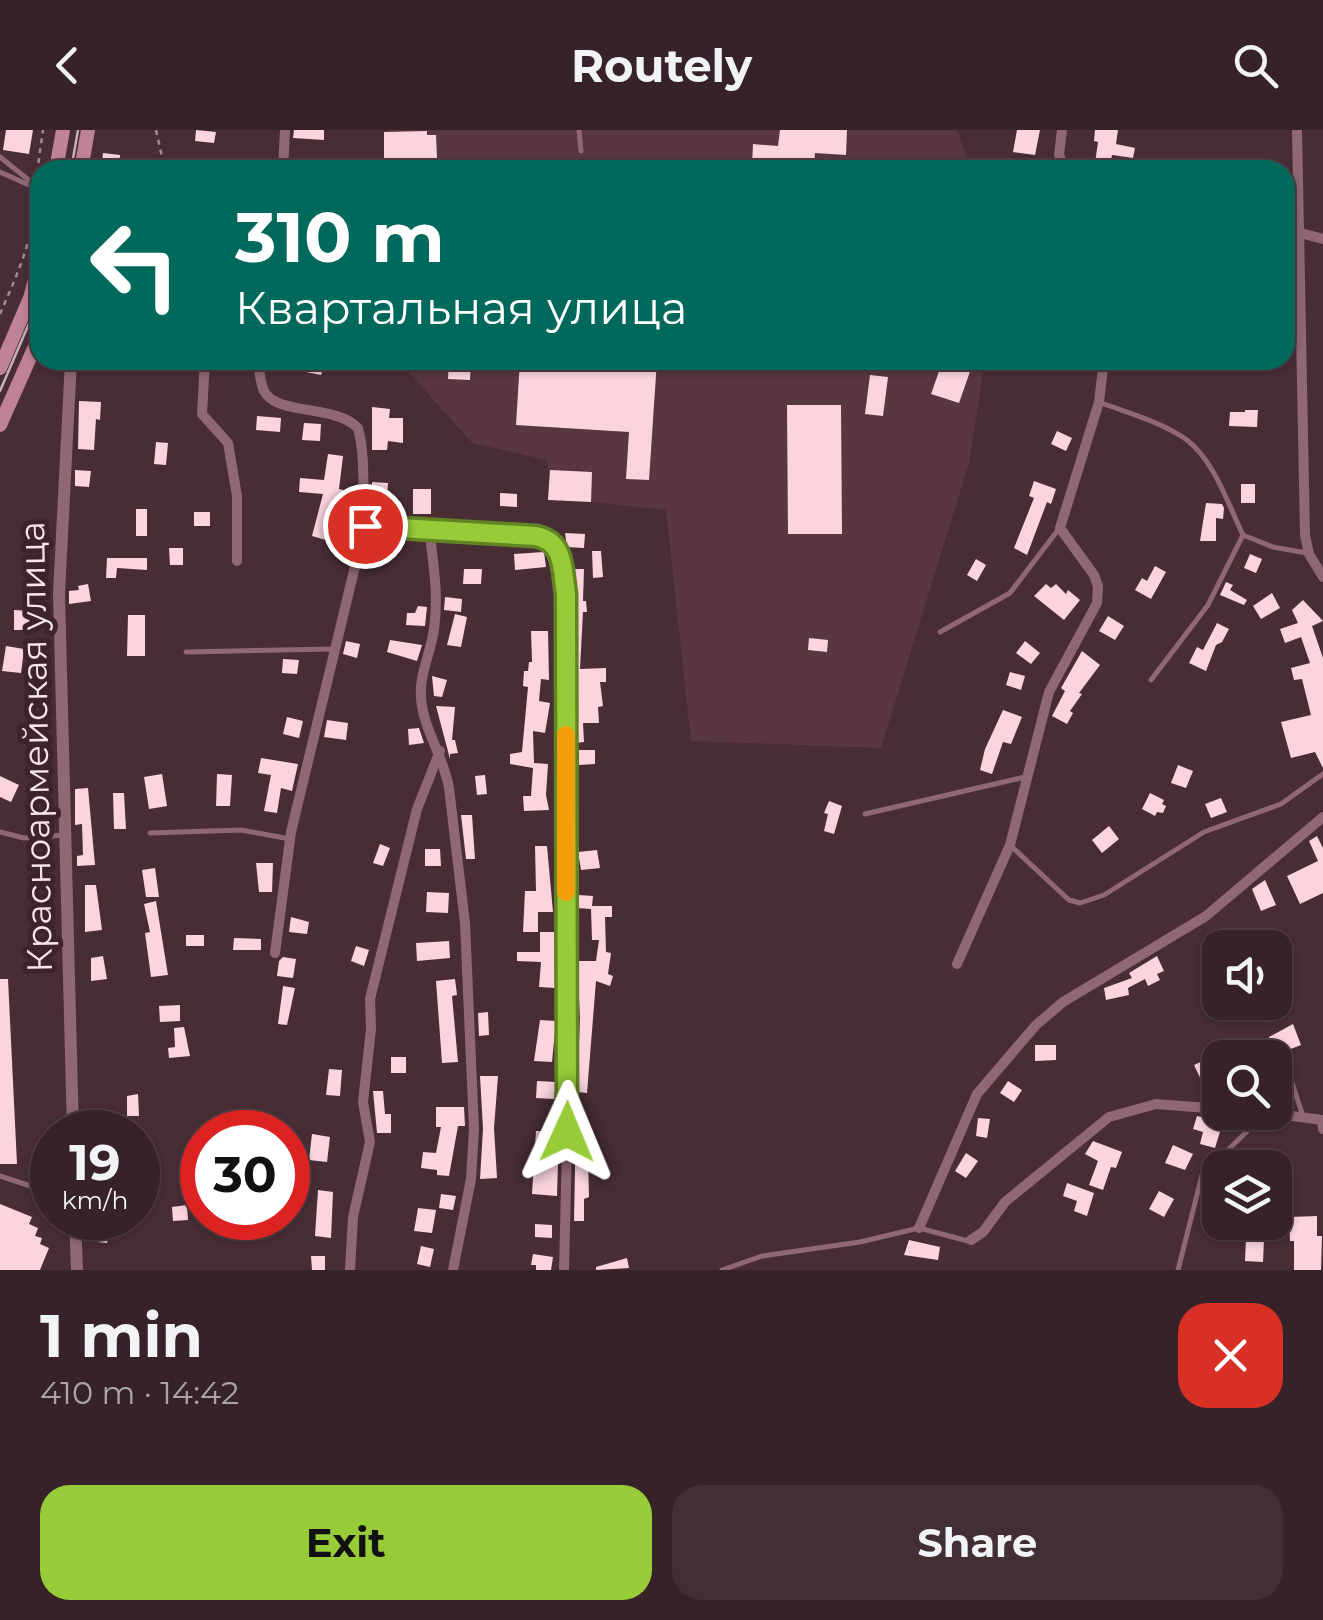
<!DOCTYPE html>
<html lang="en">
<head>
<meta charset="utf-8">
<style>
  :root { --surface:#362228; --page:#412f34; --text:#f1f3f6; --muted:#aaa4a8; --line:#503f45; --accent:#97cc38 }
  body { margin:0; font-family:Montserrat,sans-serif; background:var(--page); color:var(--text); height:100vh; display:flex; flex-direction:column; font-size:38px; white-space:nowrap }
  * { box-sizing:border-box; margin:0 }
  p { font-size:32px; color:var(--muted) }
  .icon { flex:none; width:55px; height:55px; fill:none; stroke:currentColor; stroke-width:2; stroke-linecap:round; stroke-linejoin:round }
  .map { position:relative; height:1140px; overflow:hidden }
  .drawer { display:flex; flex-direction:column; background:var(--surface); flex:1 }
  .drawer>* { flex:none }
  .hud { position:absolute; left:30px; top:30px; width:1265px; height:210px; border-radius:30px; box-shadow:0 2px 8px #0004,0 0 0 2px var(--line); background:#00695c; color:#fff; overflow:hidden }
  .tools { position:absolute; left:1202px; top:800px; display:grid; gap:20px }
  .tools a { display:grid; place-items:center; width:90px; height:90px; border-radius:20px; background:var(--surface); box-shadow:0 2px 8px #0004,0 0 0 2px var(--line); font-size:50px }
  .speed { position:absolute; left:30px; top:980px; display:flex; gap:20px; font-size:50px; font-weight:700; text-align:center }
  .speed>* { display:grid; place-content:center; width:130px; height:130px; border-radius:50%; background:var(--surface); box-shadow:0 2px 8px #0004,0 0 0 2px var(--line); line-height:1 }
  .speed small { font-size:25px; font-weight:400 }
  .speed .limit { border:15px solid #d22; background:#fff; color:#111 }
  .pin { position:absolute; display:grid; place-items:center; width:85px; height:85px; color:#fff; margin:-42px; border:5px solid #fff; border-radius:50%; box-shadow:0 2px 10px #0007 }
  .me { position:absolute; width:110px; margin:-55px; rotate:1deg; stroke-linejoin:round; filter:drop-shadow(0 0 8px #0008) }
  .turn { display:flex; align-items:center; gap:35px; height:210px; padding:0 40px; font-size:45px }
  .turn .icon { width:130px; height:130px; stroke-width:2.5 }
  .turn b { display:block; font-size:70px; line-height:85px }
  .round { display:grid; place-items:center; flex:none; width:105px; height:105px; border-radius:30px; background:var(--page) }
  .head { display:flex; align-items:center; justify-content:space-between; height:170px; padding:0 40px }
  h1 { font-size:60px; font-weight:700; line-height:75px }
  .action { display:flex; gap:20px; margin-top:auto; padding:20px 40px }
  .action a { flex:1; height:115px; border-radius:30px; background:var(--accent); color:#111; font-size:40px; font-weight:700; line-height:115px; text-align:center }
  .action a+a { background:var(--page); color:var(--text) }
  header { display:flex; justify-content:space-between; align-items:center; height:130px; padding:0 40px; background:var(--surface); font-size:45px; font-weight:700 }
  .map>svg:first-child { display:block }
</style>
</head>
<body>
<header><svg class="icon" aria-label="back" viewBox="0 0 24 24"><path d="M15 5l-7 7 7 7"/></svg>Routely<svg class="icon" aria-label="search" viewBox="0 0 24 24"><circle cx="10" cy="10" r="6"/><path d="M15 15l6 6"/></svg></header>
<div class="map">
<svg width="1323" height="1140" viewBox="0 0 1323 1140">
  <rect width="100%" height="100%" fill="#482d35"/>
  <g fill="#583740">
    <path d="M387,0H957L971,40H390Z"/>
    <path d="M407,230H985L969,333L881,618L691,611L666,380L553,368L547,330L472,313L408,241Z"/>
  </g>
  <g fill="#fbd4de">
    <path d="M6,0H33L29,24L3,20Z"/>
    <path d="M196,0L216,2L214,13L195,11Z"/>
    <path d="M294,0H324V10L293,8Z"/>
    <path d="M780,0H847L846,25L815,23L814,40L752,36L753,14L778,16Z"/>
    <path d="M1017,0H1040L1035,25L1013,22Z"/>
    <path d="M1095,0H1118L1116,14L1135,18L1133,28L1112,25L1109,40H1094L1098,12L1094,11Z"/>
    <path d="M427,1V5H436L437,28H431V40H402V31L384,32V2Z"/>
    <path d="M103,23L120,25L119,40H101Z"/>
    <path d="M308,230L324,233L321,245L306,242Z"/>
    <path d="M449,230H471L470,250L448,249Z"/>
    <path d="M520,230H657L649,350L626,349L629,302L516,295Z"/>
    <path d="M943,230H974L959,273L931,264Z"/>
    <path d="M870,245L888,247L883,286L865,284Z"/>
    <path d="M79,271L101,272L100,290L96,289L94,320L78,319Z"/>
    <path d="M787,275H841L842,404H788Z"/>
    <path d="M372,277L390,279L389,288H403V313L388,311L387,320H372Z"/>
    <path d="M1245,280H1258L1257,297L1229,296L1230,282H1245Z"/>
    <path d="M257,286L281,288L280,302L256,300Z"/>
    <path d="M304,293L321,294L320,311L302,310Z"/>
    <path d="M1057,301L1072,308L1066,321L1051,314Z"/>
    <path d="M156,312L168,313L166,335L154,334Z"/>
    <path d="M328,324L343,326L339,359L343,360L329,411L312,406L323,364L299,362L300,348L324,350Z"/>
    <path d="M75,340L91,341L89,357L75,356Z"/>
    <path d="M550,340L592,342L591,372L548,370Z"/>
    <path d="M1034,351L1056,359L1051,374L1047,372L1027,425L1014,418L1034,368L1029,366Z"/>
    <path d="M372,352L388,353L387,367L372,366Z"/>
    <rect x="1241" y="354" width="14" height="19"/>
    <rect x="413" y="359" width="18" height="25"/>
    <path d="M500,363L517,364V377L500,376Z"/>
    <path d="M1206,373L1222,374L1224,378L1223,389L1216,388V411H1200Z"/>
    <rect x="136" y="379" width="11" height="27"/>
    <rect x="194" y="382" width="16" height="14"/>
    <path d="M565,403L585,404L584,418L567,417Z"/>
    <path d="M169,418H183V435H170Z"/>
    <path d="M592,421H601L603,447L593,448Z"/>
    <path d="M544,422L546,437L515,440L514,424Z"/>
    <path d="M1250,424L1262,429L1256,443L1244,438Z"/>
    <path d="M107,428H147V440L117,438L116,448H106Z"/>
    <path d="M976,429L986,435L977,451L967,445Z"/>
    <path d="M1155,436L1166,442L1151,469L1135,460L1142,448L1147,451Z"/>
    <path d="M464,439H482L481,454H463Z"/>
    <path d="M570,439H584L583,471H586L587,482H583L580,539L606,538V552H600L603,576L598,577L599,593H583L584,612L576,613L575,464Z"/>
    <path d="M1226,452L1233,455L1230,460L1247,470L1244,475L1220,465Z"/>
    <path d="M88,454L91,471L69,474V461L79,460L78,456Z"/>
    <path d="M1046,454L1051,458L1056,454L1066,464L1068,460L1080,470L1064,490L1034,466Z"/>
    <path d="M1272,463L1280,478L1261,489L1253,476Z"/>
    <path d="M445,467L462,469L461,482L444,480Z"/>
    <path d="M1303,470L1323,491L1312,496L1323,528V638L1315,622L1291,628L1281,592L1311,585L1302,549L1294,550L1291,538L1310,533L1301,507L1285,513L1280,499L1298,493L1292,480Z"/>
    <path d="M418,476L427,477L425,496L406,495L407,483H415Z"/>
    <path d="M14,480L30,481L29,500H14Z"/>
    <path d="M455,484L467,487L461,517L447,515Z"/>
    <path d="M128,485H145V526H127Z"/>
    <path d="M1108,486L1124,496L1115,510L1099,501Z"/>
    <path d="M1217,493L1229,499L1222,512L1216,515L1206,541L1189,533L1197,517L1203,520Z"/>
    <path d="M531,501H548L549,550L541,549L539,571L550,573L545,603L533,601L534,633L548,634L546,665L549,680L524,681L523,666H531L533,638L510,634V624L522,622L528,557L523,556L524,541H528L529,532H532Z"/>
    <path d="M809,508L828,510L827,522L808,520Z"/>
    <path d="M390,510L422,515L417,531L387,522Z"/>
    <path d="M346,511L360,514L357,528L343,524Z"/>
    <path d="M1025,511L1040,523L1031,534L1016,523Z"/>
    <path d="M6,516L24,519L21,543L2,541Z"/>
    <path d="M1082,521L1100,535L1079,563L1082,564L1070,581L1073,583L1067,594L1052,586L1065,561L1061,558Z"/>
    <path d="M283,529L299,530L297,544L282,543Z"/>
    <path d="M1010,542L1025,546L1021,560L1006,555Z"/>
    <path d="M432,546L447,550L442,567L434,566Z"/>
    <path d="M436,576L455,577L452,610H455L458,623L450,624V629Z"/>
    <path d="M1003,580L1022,587L1011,614L1003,612L992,644L980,640L985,619Z"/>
    <path d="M287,587L303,591L299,608L283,604Z"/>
    <path d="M327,590L348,593L346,610L324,607Z"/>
    <path d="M419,598L424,613L409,615L408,599Z"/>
    <path d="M579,620H595V634L579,635Z"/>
    <path d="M261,628L298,634L292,661L281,658L277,683L264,681L271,645L258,643Z"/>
    <path d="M1178,635L1193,641L1186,658L1171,653Z"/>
    <path d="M162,644L167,676L149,679L144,647Z"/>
    <path d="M217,644L232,645L230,676H216Z"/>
    <path d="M485,645L487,664L477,665L475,646Z"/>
    <path d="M0,646L19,655L11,672L0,667Z"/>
    <path d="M88,658L95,735L77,736V726L83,725L82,694L75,695V659Z"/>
    <path d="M113,663H124L126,699H114Z"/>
    <path d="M1150,663L1164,670L1162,674L1166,676L1163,683L1157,682L1155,686L1142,679Z"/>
    <path d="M1221,668L1227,682L1211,688L1205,674Z"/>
    <path d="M829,671L842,676L834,704L824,701L828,684L824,683Z"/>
    <path d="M461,685H472L475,729H466Z"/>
    <path d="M1109,696L1119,709L1102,723L1092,710Z"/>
    <path d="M1317,706L1323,718V763L1300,774L1287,746L1318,731L1309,711Z"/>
    <path d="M380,714L390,718L383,736L373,733Z"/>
    <path d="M535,716H547L553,782H538V802H523L525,761H536Z"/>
    <path d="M425,719H440L441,736H425Z"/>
    <path d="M597,720L600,738L581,740L578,722Z"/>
    <path d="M256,733H273L272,762H259Z"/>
    <path d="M155,738L159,767H146L142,740Z"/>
    <path d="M1265,750L1276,775L1261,781L1252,759Z"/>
    <path d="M85,755H96L102,800L85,802Z"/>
    <path d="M427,762L449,763L448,783L426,782Z"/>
    <path d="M578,765L593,766L592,776H612V787H605L606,822L611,823L608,844L613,846L610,856L596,851L587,963L577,962L580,888L577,831H596L599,810H592L591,779L577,778Z"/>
    <path d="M156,771L168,845L151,847L145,803L150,802L144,774Z"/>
    <path d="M291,787L309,792L307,804L289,802Z"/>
    <path d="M1241,798L1246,813L1234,816L1229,802Z"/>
    <path d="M540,802H554L555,858L539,857L541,832L517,831V822H540Z"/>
    <rect x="186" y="805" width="18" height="11"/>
    <path d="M234,808L261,809V820H233Z"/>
    <path d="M449,811L450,828L417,831L416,813Z"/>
    <path d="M356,816L369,820L364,836L351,831Z"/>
    <path d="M103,826L107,849L91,851V828Z"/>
    <path d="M1157,826L1164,841L1157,844L1160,850L1148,856L1145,849L1128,858L1129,865L1106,870L1104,858L1132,848L1129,843Z"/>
    <path d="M283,827L296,829L293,848L277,846L279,831Z"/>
    <path d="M0,849H8L17,1034H0Z"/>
    <path d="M455,849L457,865L452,866L458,932L442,933L436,851Z"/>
    <path d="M283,856L295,858L287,895L278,894Z"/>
    <path d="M180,875V891L160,892L159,876Z"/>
    <path d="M488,882L489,905L479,906L478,883Z"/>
    <path d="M540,890L556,891L552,932L534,931Z"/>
    <path d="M1293,894L1301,915L1275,925L1269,907Z"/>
    <path d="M184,897L190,926L169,928L168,918L175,917L174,898Z"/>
    <path d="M1035,915H1056V930L1035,931Z"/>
    <path d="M1220,923V942L1217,944L1219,950L1204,956L1194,935Z"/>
    <rect x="391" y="927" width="15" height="16"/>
    <path d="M329,939L342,940L340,966L326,965Z"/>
    <path d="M480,946H498L494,998L497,1048L480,1049L483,999Z"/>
    <path d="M537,951L556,952L554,969L536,968Z"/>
    <path d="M1008,951L1022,960L1014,972L1000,963Z"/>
    <path d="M373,961H383L385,984H391V1003H377Z"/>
    <path d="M138,964L139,986H127V966Z"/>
    <path d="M436,977H464L465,996H458L449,1046L437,1045V1040L421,1038L423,1022L436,1023L441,997H436Z"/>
    <path d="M576,986H587L589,1067L584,1069V1091H574Z"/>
    <path d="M1197,986L1223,992L1215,1018L1200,1014L1203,1002L1193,999Z"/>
    <path d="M978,988L990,989L987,1008L976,1006Z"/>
    <path d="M536,1001H559L557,1066L532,1064Z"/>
    <path d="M312,1004L330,1007L327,1032L309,1030Z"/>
    <path d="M1093,1011L1122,1022L1116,1038L1111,1037L1103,1060L1089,1055L1098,1031L1085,1024Z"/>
    <path d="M1173,1015L1193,1024L1185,1040L1165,1033Z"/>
    <path d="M966,1023L978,1031L966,1048L955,1041Z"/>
    <path d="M1067,1053L1094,1063L1087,1086L1074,1081L1077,1071L1063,1066Z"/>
    <path d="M318,1060L333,1062L331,1108L315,1106Z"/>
    <path d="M1159,1061L1174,1069L1164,1087L1149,1079Z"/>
    <path d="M441,1064L456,1066L453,1080L439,1078Z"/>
    <path d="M0,1074L32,1087L29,1094L38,1098L35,1106L42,1108L40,1114L49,1118L40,1140H0Z"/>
    <path d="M187,1075L188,1090L173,1091L172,1077Z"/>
    <path d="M418,1078L436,1080L432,1103L414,1101Z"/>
    <path d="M1317,1086V1106H1322L1321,1140H1294V1111H1290L1289,1087Z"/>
    <path d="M98,1094H109L107,1113L97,1112Z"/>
    <path d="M535,1094L552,1095V1108L535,1107Z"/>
    <path d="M1246,1108L1264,1109L1263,1132L1245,1131Z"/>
    <path d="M909,1110L940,1117L938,1130L904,1125Z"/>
    <path d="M421,1116L434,1119L430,1137L417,1134Z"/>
    <path d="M533,1124L553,1127L551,1140H536V1135H531Z"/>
    <path d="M311,1126H325V1140H312Z"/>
    <path d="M627,1128L629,1138L596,1140V1137Z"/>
  </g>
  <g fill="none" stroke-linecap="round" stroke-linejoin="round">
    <g stroke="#a28c92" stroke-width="2.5" stroke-dasharray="5 5" stroke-linecap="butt">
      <path d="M156,0L165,40"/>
      <path d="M37,43L43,0"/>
      <path d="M0,184C16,147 35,107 35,66"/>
    </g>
    <g stroke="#8f6873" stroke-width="5">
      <path d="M579,0L581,21"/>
      <path d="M0,27L40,59"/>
      <path d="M0,42L29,55"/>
      <path d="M1099,272C1128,283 1162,292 1187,310C1215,332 1228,374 1243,405L1208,475L1151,550"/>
      <path d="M1243,405L1273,417L1307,423"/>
      <path d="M940,502L1010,463L1058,400"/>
      <path d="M186,522L334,519"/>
      <path d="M865,684L1025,647"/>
      <path d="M0,702L24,708L65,705"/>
      <path d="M150,703L241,700L290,709"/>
      <path d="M1012,717L1069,770L1080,773L1104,765L1204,702L1281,674L1323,644"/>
      <path d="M1290,947L1303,986"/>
      <path d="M0,1046L52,1063"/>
      <path d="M722,1140L762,1126L860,1112L919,1098L968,1111"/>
      <path d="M1178,1140L1202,1045L1264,985"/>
    </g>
    <g stroke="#8f6873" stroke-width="10">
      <path d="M1062,0L1059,25L1065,40"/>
      <path d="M1297,0L1305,405L1309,424L1323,447"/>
      <path d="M283,40L285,0"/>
      <path d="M1285,99L1323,109"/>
      <path d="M205,230L202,284L228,313L237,366V431"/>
      <path d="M258,230C259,240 260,252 264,261C277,286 335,274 358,298C366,328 362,364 365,395L291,702L275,823"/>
      <path d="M365,395L429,398C433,432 439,465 434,499C431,523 419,544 421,568C423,599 444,627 449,658L465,793L474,999L471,1049L453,1140"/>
      <path d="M429,398L535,406L551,411L558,419L566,464L569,933L564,1140"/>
      <path d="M957,834L1010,715L1049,562L1097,473L1098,456L1094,445L1060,398L1099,272L1104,230"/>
      <path d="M1262,982L1322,990L1323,999"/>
      <path d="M919,1098L977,964L1036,895L1063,872L1206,786L1323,687"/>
      <path d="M971,1110L983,1102L1005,1072L1109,987L1156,974L1220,979"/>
      <path d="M350,1140L353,1087L370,1012L363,972L371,899L370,869L417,679L440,621"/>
    </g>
    <g stroke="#8f6873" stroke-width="12">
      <path d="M71,230L59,464L73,1002"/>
      <path d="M75,1088L77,1140"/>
    </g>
    <g stroke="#c08395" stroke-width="14">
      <path d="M56,40L63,0"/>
      <path d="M81,40L88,0"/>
      <path d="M59,230L70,235"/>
      <path d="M0,238L30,168L40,132"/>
      <path d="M0,295L40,205"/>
    </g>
    <g stroke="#c5b0b6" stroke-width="2.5">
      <path d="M71,40L78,0"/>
      <path d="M0,261L40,168"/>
    </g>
  </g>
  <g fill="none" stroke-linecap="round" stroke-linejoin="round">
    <g stroke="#628524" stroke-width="25">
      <path id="route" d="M365,396L536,406C565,412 562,439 566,464L567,1002"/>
    </g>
    <use href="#route" stroke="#97cc38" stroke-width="18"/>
    <path stroke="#f59e0b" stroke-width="18" d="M566,605V762"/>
  </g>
  <g text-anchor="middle" stroke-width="10" stroke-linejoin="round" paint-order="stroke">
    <g font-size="35" fill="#f8e6eb" stroke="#3d232b">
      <text transform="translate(36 617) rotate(-91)" y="12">Красноармейская улица</text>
    </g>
  </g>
</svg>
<div class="tools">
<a><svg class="icon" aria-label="sound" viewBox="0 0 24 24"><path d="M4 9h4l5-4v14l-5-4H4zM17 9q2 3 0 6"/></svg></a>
<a><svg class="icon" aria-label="search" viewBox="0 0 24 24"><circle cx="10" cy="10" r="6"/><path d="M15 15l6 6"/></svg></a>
<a><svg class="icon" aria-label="layers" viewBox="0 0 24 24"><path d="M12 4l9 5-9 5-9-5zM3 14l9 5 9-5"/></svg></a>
</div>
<div class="speed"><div>19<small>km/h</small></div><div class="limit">30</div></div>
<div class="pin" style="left:365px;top:396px;background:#d93025"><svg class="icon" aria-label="arrive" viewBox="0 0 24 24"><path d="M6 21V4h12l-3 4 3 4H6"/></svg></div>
<svg class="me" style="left:567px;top:1002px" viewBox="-20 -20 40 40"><path d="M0-17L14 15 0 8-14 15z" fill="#97cc38" stroke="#fff" stroke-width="4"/></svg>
<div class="hud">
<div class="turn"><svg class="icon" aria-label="left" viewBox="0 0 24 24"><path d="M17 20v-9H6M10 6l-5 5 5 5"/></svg><div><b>310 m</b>Квартальная улица</div></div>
</div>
</div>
<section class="drawer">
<div class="head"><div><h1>1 min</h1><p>410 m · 14:42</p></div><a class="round" style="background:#d93025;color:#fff"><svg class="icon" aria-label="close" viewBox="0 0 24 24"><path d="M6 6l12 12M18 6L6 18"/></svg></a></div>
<div class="action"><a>Exit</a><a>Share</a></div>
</section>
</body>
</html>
